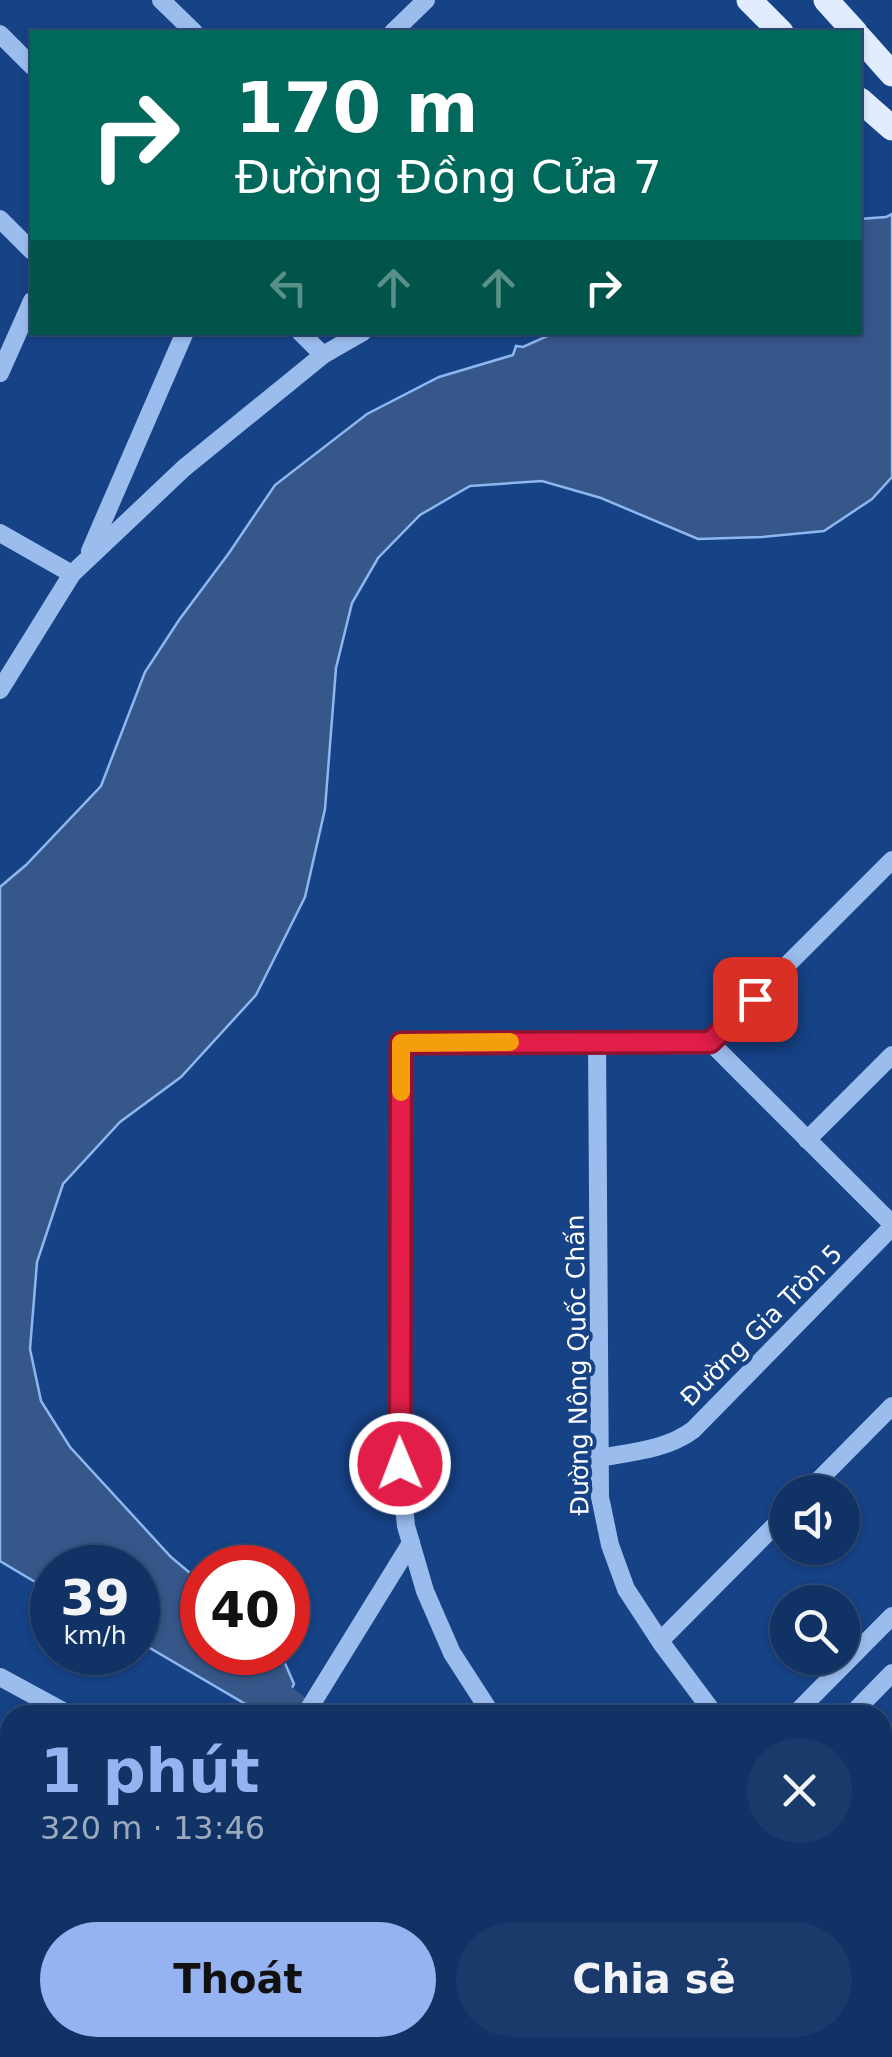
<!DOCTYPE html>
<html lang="vi">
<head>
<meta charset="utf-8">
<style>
  :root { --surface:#103264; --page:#193a6a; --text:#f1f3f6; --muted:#9caabf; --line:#304d78; --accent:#95b2f1 }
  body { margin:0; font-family:"DejaVu Sans",sans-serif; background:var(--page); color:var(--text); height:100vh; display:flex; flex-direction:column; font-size:38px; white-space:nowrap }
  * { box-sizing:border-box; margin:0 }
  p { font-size:32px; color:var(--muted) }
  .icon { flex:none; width:55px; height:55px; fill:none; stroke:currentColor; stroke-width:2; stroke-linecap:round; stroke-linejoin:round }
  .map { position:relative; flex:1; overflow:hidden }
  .drawer { position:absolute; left:0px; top:1705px; width:892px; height:352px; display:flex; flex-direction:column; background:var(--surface); border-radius:30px 30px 0 0; box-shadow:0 2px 8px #0004,0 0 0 2px var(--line) }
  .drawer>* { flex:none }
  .banner { position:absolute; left:30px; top:30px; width:832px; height:305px; border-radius:0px; box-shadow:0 2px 8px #0004,0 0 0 2px var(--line); background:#00695c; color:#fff; overflow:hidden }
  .buttons { position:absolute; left:770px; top:1475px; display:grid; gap:20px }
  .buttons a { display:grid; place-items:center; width:90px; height:90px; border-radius:50%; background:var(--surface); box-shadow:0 2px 8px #0004,0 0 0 2px var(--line); font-size:50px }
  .speed { position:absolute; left:30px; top:1545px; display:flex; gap:20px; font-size:50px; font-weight:700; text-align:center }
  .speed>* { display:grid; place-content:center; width:130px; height:130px; border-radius:50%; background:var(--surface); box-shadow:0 2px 8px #0004,0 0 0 2px var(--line); line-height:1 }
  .speed small { font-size:25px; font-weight:400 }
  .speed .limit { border:15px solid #d22; background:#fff; color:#111 }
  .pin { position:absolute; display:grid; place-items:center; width:85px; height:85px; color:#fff; margin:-42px; border-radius:20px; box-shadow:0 5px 15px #0006 }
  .me { position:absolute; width:110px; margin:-55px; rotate:359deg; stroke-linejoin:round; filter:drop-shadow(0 0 8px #0008) }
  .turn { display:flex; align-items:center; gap:35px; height:210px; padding:0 40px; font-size:45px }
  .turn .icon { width:130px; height:130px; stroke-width:2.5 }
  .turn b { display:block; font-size:70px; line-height:85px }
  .lanes { display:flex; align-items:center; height:95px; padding:0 40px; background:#0003; justify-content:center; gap:50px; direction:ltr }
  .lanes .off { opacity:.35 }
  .round { display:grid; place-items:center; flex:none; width:105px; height:105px; border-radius:52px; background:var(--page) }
  .overview { display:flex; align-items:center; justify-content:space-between; height:170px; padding:0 40px }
  h1 { font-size:60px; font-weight:700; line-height:75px; color:var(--accent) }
  .primary-button { display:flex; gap:20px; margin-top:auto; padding:20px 40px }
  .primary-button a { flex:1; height:115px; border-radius:60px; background:var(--accent); color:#111; font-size:40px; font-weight:700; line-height:115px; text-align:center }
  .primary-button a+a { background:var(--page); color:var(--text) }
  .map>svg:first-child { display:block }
</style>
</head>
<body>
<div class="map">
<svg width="892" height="2057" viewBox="0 0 892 2057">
  <rect width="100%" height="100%" fill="#164286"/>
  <path fill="#365789" stroke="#8eb7f0" stroke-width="2.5" d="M892,214V477L872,499L824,531L762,537L698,539L601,498L542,481L470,486L420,515L378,558L352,603L336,668L325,809L305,897L256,995L181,1077L120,1122L63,1184L37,1262L30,1349L41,1401L70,1447L171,1557L202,1583V1652L276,1653L284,1661L294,1684L282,1706L265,1703L259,1712L138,1641V1568H52V1592L0,1561V887L26,865L101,786L145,672L179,620L229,553L275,485L367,414L439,377L513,355L516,346L523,347L554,333L860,332V219L886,217Z"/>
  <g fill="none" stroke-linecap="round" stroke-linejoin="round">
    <path stroke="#365789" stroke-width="30" d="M222,1652L303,1715"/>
    <g stroke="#9bbdee" stroke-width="18">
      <path d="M161,0L194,32"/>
      <path d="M393,32L426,0"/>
      <path d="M0,34L32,66"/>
      <path d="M0,219L32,251"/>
      <path d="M300,332L323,355"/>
      <path d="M0,373L32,301"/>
      <path d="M0,533L72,574"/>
      <path d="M90,551L185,332"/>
      <path d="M0,690L72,574L184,468L323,355L363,332"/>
      <path d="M597,1042L600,1497L610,1545L626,1589L662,1644L715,1715"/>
      <path d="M710,1042L892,1224"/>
      <path d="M807,1140L892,1055"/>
      <path d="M599,1458C631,1452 666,1450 693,1430L892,1227"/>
      <path d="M807,1492L892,1406"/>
      <path d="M660,1641L788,1512"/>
      <path d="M0,1677L70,1715"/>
      <path d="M305,1715L411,1543"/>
      <path d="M492,1715L452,1653L425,1591L406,1526L400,1464L399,1406L401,1043L710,1042L892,860"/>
      <path d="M794,1715L892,1616"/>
      <path d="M851,1715L892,1673"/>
      <path d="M0,1838L10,1843"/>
      <path d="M0,1853L10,1858"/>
      <path d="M882,1888L892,1881"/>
      <path d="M0,1947L10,1928"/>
      <path d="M0,1999L10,1981"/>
      <path d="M882,2043L892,2040"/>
      <path d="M746,2048L753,2057"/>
      <path d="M843,2054L866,2048"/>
      <path d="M111,2057L116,2048"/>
      <path d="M554,2057L559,2048"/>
    </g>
    <g stroke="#e2ecff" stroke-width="25">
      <path d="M749,0L781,32"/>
      <path d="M826,0L855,32"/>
      <path d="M860,38L892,74"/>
      <path d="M860,100L892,128"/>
    </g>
  </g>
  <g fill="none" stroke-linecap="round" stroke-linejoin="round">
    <g stroke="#92132f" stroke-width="25">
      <path id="route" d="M400,1464L401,1043L710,1042L755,999"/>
    </g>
    <use href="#route" stroke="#e11d48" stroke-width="18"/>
    <path stroke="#f59e0b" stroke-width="18" d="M401,1092V1043L510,1042"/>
  </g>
  <g text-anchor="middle" stroke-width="8" stroke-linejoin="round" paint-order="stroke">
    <g font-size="25" fill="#fff" stroke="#164286">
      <text transform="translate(761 1325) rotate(-45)" y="9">Đường Gia Tròn 5</text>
      <text transform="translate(577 1365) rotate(-91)" y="9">Đường Nông Quốc Chấn</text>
    </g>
  </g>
</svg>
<div class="buttons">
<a><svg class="icon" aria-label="sound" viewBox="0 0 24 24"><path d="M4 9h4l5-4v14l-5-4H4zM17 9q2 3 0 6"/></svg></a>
<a><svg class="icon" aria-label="search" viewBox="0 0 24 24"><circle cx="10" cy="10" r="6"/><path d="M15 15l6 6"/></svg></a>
</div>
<div class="speed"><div>39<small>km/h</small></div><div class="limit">40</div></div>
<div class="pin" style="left:755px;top:999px;background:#d93025"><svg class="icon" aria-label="arrive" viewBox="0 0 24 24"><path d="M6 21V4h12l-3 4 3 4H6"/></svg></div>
<svg class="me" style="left:400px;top:1464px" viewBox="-20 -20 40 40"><circle r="17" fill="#e11d48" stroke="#fff" stroke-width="3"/><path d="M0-11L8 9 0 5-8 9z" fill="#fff"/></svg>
<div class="banner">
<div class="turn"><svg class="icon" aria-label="right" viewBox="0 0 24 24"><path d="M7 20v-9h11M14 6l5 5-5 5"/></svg><div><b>170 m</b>Đường Đồng Cửa 7</div></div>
<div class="lanes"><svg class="icon off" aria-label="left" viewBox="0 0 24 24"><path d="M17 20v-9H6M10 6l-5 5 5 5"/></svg><svg class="icon off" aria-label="ahead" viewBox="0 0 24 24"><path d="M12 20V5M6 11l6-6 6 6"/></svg><svg class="icon off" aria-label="ahead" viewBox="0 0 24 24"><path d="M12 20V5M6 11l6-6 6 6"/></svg><svg class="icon" aria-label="right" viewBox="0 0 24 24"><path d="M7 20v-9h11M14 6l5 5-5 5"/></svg></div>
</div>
<section class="drawer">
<div class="overview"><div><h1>1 phút</h1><p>320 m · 13:46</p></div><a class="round"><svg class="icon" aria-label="close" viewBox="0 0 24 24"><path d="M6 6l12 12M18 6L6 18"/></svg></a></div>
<div class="primary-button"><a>Thoát</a><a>Chia sẻ</a></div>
</section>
</div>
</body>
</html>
